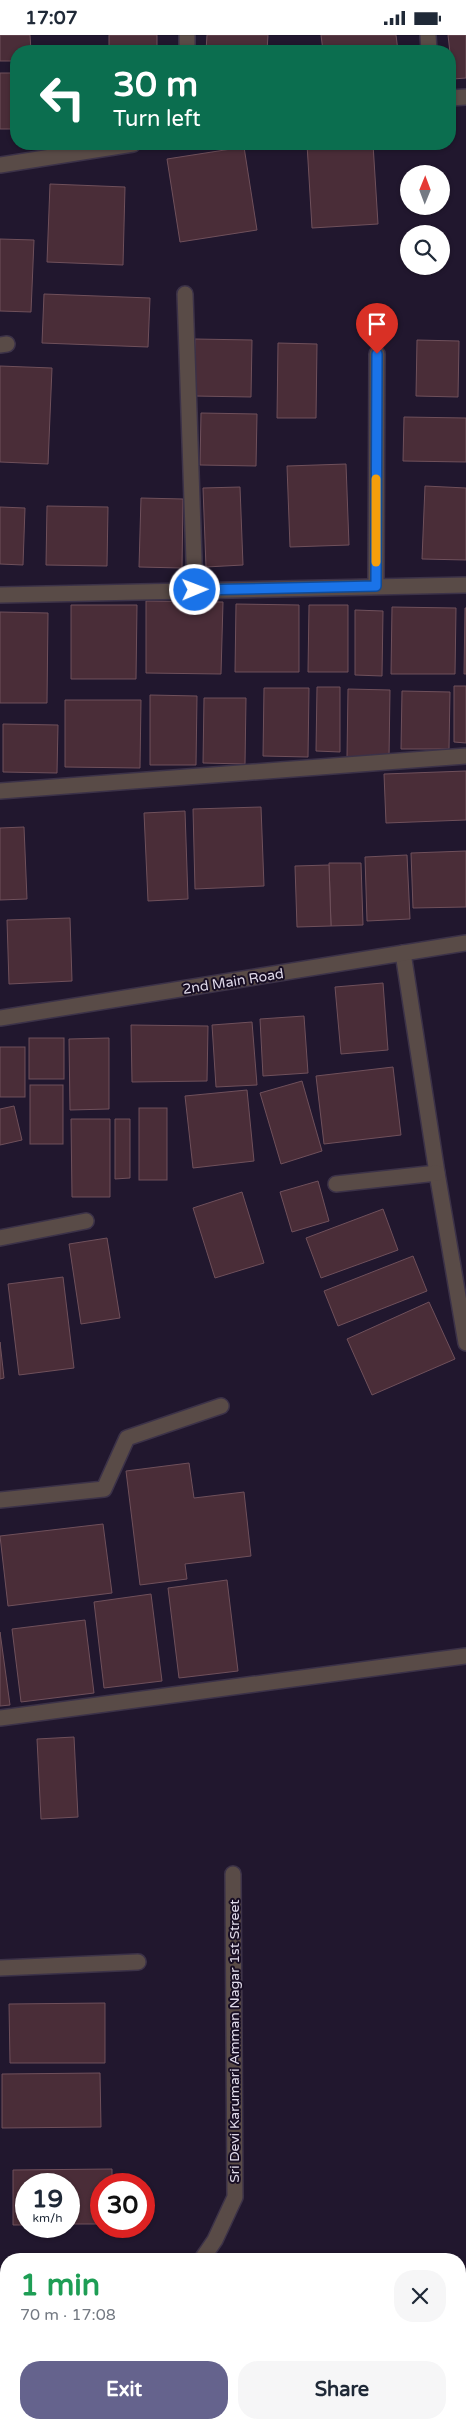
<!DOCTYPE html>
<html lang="en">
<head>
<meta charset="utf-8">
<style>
  :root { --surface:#fff; --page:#f6f6f7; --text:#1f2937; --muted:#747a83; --accent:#65638d }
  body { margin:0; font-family:"Varela Round",sans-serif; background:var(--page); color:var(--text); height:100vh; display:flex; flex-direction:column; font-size:19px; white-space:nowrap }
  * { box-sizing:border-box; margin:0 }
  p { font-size:16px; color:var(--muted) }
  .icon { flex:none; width:28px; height:28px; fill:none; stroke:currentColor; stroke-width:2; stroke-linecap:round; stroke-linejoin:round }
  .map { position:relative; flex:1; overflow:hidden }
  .side { position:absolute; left:0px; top:2218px; width:466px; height:176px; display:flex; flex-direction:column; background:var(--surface); border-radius:20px 20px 0 0; box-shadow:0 1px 4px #0004 }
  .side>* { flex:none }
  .banner { position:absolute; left:10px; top:10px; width:446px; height:105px; border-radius:20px; box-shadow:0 1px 4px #0004; background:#0b6e4f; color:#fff; overflow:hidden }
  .needle { width:32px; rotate:1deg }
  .tools { position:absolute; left:400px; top:130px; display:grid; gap:10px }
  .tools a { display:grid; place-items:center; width:50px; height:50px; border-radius:50%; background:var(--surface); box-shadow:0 1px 4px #0004; font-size:25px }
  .speed { position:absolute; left:15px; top:2138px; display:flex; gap:10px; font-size:25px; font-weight:700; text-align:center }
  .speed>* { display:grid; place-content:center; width:65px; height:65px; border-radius:50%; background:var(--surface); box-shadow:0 1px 4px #0004; line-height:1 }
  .speed small { font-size:12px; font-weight:400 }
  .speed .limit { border:8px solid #d22; background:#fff; color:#111 }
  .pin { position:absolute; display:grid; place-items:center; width:42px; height:42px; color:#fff; margin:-51px -21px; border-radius:50% 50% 50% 0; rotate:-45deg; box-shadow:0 0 5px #0007 }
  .pin .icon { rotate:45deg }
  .me { position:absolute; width:55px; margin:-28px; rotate:89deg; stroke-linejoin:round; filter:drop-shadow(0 0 4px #0008) }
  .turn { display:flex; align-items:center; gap:18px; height:105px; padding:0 20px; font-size:22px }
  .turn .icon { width:65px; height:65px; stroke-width:2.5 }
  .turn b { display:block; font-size:35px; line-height:42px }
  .round { display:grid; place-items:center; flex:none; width:52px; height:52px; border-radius:20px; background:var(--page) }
  .overview { display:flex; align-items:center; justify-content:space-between; height:85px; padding:0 20px }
  h1 { font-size:30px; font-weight:700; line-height:38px; color:#1e9e55 }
  .cta { display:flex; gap:10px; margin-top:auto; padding:10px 20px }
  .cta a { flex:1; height:58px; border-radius:20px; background:var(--accent); color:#fff; font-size:20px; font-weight:700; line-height:58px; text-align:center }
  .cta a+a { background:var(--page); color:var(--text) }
  .status { display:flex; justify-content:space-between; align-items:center; height:35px; padding:0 25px; background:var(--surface); direction:ltr }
  .status svg { height:14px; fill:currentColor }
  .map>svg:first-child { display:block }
</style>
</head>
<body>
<div class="status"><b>17:07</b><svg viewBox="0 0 49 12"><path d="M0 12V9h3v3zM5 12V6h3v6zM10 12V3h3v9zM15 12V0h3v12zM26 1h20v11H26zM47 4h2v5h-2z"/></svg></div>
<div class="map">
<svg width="466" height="2393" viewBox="0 0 466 2393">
  <rect width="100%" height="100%" fill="#21172e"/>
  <g fill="#4a2d38" stroke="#6f505b">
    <path d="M0,0H30L31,16H16V26H0Z"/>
    <rect x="109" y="0" width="48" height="16"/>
    <path d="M207,0H268L267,16H206Z"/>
    <path d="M321,0H396L398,16H323Z"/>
    <path d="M448,0H466V43L453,44Z"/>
    <rect x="0" y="38" width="16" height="56"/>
    <path d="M307,109H373L378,189L312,193Z"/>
    <path d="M244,112L257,195L180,207L167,124Z"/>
    <path d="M50,149L125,152L123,230L47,227Z"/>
    <path d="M0,204L34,205L31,277L0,276Z"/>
    <path d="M44,259L150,263L148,312L42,308Z"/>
    <path d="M195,304L252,305L251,362L194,361Z"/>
    <path d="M417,305L459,306L458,362L416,361Z"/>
    <path d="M278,308L317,309L316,383H277Z"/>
    <path d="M0,331L52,333L48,429L0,427Z"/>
    <path d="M201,378L257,379L256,431L200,430Z"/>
    <path d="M404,382L466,383V427L403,426Z"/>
    <path d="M346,429L349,510L290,512L287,431Z"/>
    <path d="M425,451L466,453V525L422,524Z"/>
    <path d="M240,452L243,530L206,532L203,453Z"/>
    <path d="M141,463L183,464L182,533L139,532Z"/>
    <path d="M47,471L108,472L107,531L46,530Z"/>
    <path d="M0,472L25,473L23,530L0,529Z"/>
    <path d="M146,566L223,567L221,639L146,638Z"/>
    <path d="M236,569L299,570V637H235Z"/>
    <path d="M71,570H137L136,644H71Z"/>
    <path d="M309,570H348V637H308Z"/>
    <path d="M392,572L456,573L455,639H391Z"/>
    <path d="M465,573H466V639H464Z"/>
    <path d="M355,575L383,576L382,641L355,640Z"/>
    <path d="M0,577L48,578L47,668H0Z"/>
    <path d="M454,651H466V708L454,707Z"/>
    <path d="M317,652H340V717L316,716Z"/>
    <path d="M264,653H309L308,722L263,721Z"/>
    <path d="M348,654L390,655L389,722H347Z"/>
    <path d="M402,656L450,657L449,714H401Z"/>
    <path d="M150,660L197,661L196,730H150Z"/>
    <path d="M204,663H246L245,729L203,728Z"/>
    <path d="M65,665H141L140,733L65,732Z"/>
    <path d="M3,689L58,690L57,738L3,737Z"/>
    <path d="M466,736V785L386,788L384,739Z"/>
    <path d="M261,772L264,851L195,854L193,774Z"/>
    <path d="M185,776L188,864L148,866L144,778Z"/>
    <path d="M24,792L27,864L0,865V793Z"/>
    <path d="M466,816V872L413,873L411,818Z"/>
    <path d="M407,820L410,884L367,886L365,822Z"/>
    <path d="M329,828H361L363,890L331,891Z"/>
    <path d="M329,830L331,891L297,892L295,831Z"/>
    <path d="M70,883L72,946L9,949L7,885Z"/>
    <path d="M383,948L388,1015L341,1019L335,952Z"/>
    <path d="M304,981L308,1038L263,1041L260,984Z"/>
    <path d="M252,987L257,1050L216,1052L212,990Z"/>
    <path d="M131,990L208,991L207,1046L132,1047Z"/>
    <rect x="29" y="1003" width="35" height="41"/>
    <path d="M109,1003V1074L70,1075L69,1004Z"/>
    <rect x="0" y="1012" width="25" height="50"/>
    <path d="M393,1032L401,1100L324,1109L316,1041Z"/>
    <path d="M302,1046L322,1116L281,1129L260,1058Z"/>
    <rect x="30" y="1050" width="33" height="59"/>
    <path d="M247,1055L254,1126L193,1133L185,1061Z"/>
    <path d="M14,1071L22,1105L0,1110V1074Z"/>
    <rect x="139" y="1073" width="28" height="72"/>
    <path d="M71,1084H110V1162H72Z"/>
    <path d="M115,1084H130V1143L115,1144Z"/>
    <path d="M318,1146L329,1186L292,1197L280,1157Z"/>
    <path d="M242,1157L264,1228L215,1243L193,1173Z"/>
    <path d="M383,1174L398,1215L321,1243L306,1203Z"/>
    <path d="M107,1203L120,1283L81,1289L69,1209Z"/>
    <path d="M413,1221L427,1256L338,1291L324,1256Z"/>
    <path d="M63,1242L74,1333L19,1340L8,1249Z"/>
    <path d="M429,1267L455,1324L372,1360L347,1304Z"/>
    <path d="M0,1307L4,1343L0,1344Z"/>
    <path d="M189,1428L194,1463L244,1457L251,1521L185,1529L187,1544L140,1550L126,1436Z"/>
    <path d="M103,1489L112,1558L8,1571L0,1501Z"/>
    <path d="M227,1545L238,1636L179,1643L168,1553Z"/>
    <path d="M151,1559L162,1646L104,1653L94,1567Z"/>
    <path d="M85,1585L94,1658L21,1667L12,1594Z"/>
    <path d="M0,1597L10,1670L0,1671Z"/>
    <path d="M74,1702L78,1782L41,1784L37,1704Z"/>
    <path d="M105,1968V2028H10L9,1969Z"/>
    <path d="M100,2038L101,2092L2,2093V2039Z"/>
    <path d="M112,2134V2149H101V2189H69V2149H26V2190H13V2135Z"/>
    <path d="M30,2388H101L102,2393H31Z"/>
    <rect x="198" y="2388" width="83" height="5"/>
  </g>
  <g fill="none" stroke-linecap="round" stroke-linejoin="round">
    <g stroke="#3c3248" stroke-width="18">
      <g id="street">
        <path d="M187,0V16"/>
        <path d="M428,0L429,16"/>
        <path d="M450,63L466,62"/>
        <path d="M0,130L133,109"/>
        <path d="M185,259L195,555"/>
        <path d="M0,310L7,309"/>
        <path d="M376,551L377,319"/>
        <path d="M0,560L466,550"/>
        <path d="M0,756L466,721"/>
        <path d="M403,918L437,1138L466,1308"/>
        <path d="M0,983L466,908"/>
        <path d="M336,1149L437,1138"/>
        <path d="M0,1203L86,1186"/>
        <path d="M0,1465L104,1454L127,1403L221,1371"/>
        <path d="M0,1683L466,1621"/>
        <path d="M0,1933L138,1927"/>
        <path d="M202,2224L215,2205L235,2162L233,1839"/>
        <path d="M460,2336H466"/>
      </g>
    </g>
    <use href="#street" stroke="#594b47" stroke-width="15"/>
  </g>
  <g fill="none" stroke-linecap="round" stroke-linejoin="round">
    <g stroke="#114b97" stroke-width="12">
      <path id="route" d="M195,555L376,551L377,319"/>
    </g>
    <use href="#route" stroke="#1a73e8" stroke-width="9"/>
    <path stroke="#f59e0b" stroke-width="9" d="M376,527V444"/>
  </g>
  <g text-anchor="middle" stroke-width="4" stroke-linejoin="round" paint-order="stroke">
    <g font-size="14" fill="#e0daea" stroke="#180e24">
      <text transform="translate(233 946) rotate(-9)" y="5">2nd Main Road</text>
      <text transform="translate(234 2006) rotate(-90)" y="5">Sri Devi Karumari Amman Nagar 1st Street</text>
    </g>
  </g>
</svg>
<div class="tools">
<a><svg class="needle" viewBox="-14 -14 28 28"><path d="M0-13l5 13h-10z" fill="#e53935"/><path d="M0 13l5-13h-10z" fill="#747a83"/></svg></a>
<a><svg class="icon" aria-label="search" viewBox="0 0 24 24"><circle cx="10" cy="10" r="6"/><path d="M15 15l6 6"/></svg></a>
</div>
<div class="speed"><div>19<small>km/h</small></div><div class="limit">30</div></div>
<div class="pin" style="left:377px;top:319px;background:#d93025"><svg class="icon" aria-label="arrive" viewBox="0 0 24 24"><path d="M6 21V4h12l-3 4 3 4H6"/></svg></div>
<svg class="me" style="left:195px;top:555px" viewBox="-20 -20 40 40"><circle r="17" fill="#1a73e8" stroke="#fff" stroke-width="3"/><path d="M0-11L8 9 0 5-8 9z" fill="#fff"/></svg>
<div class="banner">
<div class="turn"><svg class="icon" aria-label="left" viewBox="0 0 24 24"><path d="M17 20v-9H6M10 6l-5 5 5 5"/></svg><div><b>30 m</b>Turn left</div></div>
</div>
<section class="side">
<div class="overview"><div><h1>1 min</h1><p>70 m · 17:08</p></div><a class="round"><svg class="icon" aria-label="close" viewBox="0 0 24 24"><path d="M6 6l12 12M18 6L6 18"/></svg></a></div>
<div class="cta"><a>Exit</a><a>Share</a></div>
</section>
</div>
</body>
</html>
